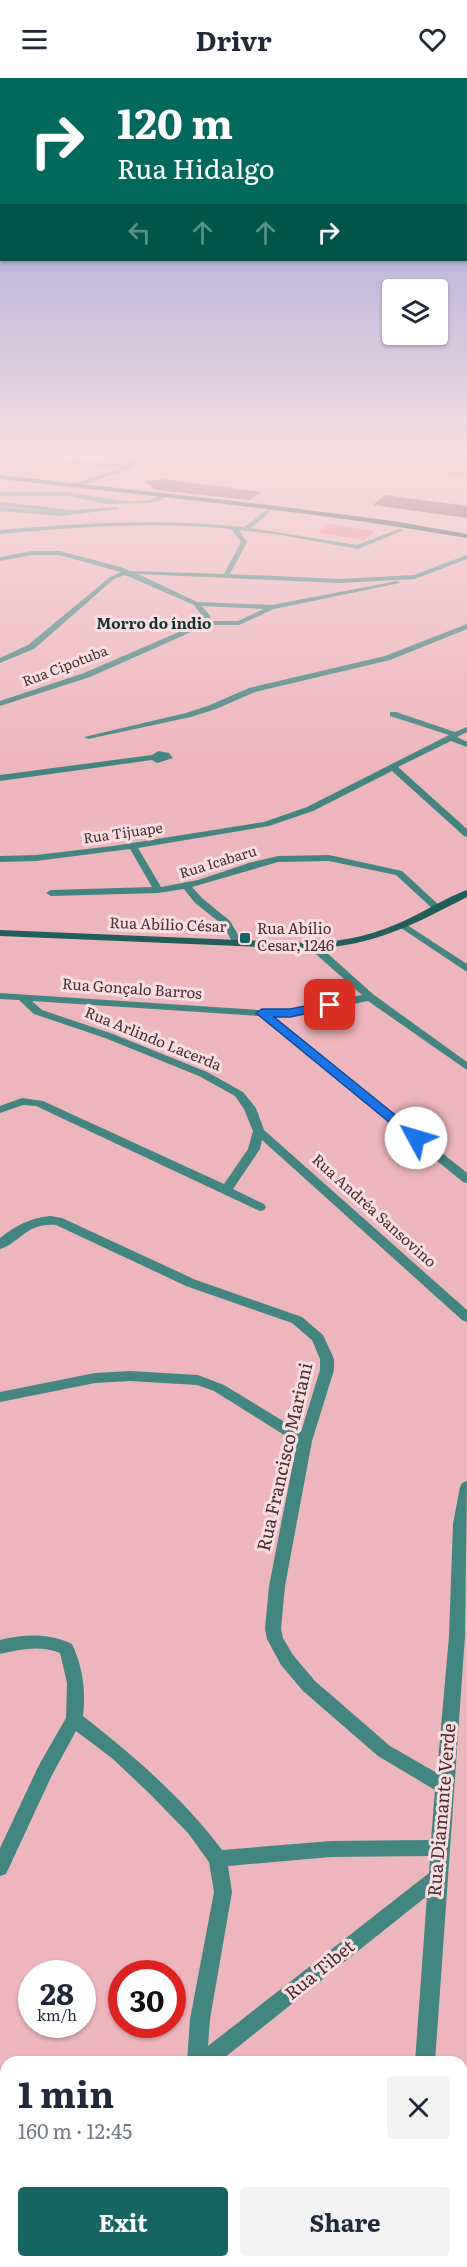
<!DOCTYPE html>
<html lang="en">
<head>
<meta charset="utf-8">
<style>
  :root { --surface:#fff; --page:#f2f2f3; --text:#1f2937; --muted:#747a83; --accent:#176562 }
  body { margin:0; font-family:Literata,serif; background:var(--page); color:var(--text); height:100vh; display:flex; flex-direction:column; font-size:22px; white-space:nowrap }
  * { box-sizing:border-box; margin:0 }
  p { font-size:20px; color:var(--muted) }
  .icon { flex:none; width:33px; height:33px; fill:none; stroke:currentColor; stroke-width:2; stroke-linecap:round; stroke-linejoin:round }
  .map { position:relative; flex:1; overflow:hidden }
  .sheet { position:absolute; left:0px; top:1978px; width:468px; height:212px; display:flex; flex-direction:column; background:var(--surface); border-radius:18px 18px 0 0; box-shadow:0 2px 4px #0004 }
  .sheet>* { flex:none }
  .hud { position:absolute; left:0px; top:0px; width:468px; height:183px; box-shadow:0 2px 4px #0004; background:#00695c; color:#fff; overflow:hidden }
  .controls { position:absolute; left:382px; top:201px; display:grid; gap:12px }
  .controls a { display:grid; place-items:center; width:66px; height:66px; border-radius:6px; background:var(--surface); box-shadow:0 2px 4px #0004; font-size:30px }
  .speed { position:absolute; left:18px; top:1882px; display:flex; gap:12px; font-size:30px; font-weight:700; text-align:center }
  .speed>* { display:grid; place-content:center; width:78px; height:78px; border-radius:50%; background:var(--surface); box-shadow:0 2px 4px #0004; line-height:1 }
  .speed small { font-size:15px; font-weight:400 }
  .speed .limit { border:9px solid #d22; background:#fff; color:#111 }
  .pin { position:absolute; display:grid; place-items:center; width:51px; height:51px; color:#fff; margin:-26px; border-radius:12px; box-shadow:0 3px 9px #0006 }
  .me { position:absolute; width:66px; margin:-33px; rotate:309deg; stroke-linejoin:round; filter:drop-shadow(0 0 4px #0008) }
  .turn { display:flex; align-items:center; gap:21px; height:126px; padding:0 18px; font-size:27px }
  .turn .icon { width:78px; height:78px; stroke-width:2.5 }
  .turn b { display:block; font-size:42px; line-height:51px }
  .lanes { display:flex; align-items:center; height:57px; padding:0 18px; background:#0003; justify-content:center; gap:30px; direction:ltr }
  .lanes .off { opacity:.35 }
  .round { display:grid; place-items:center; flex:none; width:63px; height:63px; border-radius:6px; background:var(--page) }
  .headline { display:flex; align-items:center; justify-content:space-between; height:102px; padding:0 18px }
  h1 { font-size:36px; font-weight:700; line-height:45px }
  .action { display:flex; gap:12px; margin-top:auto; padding:12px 18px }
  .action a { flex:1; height:69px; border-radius:6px; background:var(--accent); color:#fff; font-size:24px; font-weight:700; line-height:69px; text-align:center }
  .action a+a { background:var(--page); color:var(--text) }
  header { display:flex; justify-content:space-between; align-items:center; height:78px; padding:0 18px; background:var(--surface); font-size:27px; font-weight:700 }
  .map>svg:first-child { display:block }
</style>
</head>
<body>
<header><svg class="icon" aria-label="menu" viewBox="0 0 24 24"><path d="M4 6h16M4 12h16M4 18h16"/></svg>Drivr<svg class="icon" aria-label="heart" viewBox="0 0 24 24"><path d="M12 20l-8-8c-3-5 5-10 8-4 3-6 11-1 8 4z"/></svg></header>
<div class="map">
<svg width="467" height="2189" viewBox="0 0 467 2189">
  <rect width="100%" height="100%" fill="#edb6bc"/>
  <g fill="#e68593">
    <path d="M441,377H467V399L432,395Z"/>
    <path d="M328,446L375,453L364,462L318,455Z"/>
  </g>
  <g fill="#693f53">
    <path d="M163,401L262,414L249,422L156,412L144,403Z"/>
    <path d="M385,417L467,428V440L373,427Z"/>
  </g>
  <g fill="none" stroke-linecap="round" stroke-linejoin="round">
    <g fill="#428581" fill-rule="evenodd">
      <path d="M0,377L128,387L132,383L129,377H135L138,383L132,390L76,409L74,406L121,390L2,379Z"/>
      <path d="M197,377H203L206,379L203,381Z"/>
      <path d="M0,414C22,414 44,413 66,414C89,416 145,433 163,415L168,416L162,422L150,425L107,426L68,418H0Z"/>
      <path d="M0,424L72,432L116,429L119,431L60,438L0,433V429L63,434L0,428Z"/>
      <path d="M267,432L269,433V435L251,450L357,467L399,451L404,452L358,471L281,457L239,452L247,464L230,496L339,501L414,497L467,477V481L415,501L339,505L138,496L197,524L272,527L397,503L400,505L274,531L239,547H207L90,599L0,628V623L84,595L202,544V538L194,527L125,497L114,501L34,571L0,585V580L28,567L110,499L121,494L59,477H32L0,483V479L32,473H59L121,489L130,493L224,496L241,464L231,451C156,443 75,449 0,456V452C81,445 163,440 244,449ZM202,528L264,531L238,543H210V538Z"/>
      <path d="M467,546V551L390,582L255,614L216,631L191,639L88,661L84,659L186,635L210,627L249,610L385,578Z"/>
      <path d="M390,634H396L455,654L467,649V654L457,659L467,664V669L451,663L398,689L467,751V759L464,758L392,693L313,733L269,748L138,770L161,809L198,802L249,785L278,778L329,777L402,793L440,828V832H434L396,797L329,783L278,784L192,809L202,820L230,843L243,865L238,868L234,867L223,847L195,825L184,811L158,815L51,818L46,815L51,812L152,809L130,771L36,783L0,784V778L36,777L113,768L264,744L307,729L449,657L390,638Z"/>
      <path d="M158,673L169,675L173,680L157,685L152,682L0,703V697L152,677Z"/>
      <path d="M404,845L467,886V894L401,850V846Z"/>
      <path d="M313,865L317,866L374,917L467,984V992L368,923L290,938L274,939L467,1095V1105L463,1104L259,938L32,923L42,932L113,956L207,994L243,1014L256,1030L264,1052L467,1232V1244L462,1242L262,1062L260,1071L233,1111L264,1126L266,1129L264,1132L260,1133L36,1028L23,1027L0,1035V1028L22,1020L43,1023L224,1106L248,1071L253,1053L244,1031L235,1018L199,998L105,960L34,936L19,922L0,921V915L275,933L290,932L362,917L309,870L308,868Z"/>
      <path d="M50,1138L62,1140L196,1202L302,1239L323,1257L334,1281V1292L312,1363L285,1508L281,1551L283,1560L293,1577L315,1603L390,1668L437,1695L449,1558L453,1446L460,1409L462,1405L467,1403L465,1558L435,1984H415L427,1818L219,1984H187L190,1941L214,1814L209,1784L188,1755L150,1716L113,1681L76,1653L52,1697L6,1796L0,1798V1770L39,1687L66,1640L67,1605L60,1575C41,1567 20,1571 0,1576V1562C25,1556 48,1555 72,1566C83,1589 86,1613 83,1638C134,1678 183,1720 222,1772L331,1763L431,1762L435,1712L378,1678L303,1613L281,1587L267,1561L265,1551L269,1508L297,1365L214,1313L197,1307L130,1303L95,1305L0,1324V1314L95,1295L130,1293L198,1297L224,1307L301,1354L320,1292V1281L312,1262L292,1245L186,1208L56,1147C27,1144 21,1164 0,1171V1160C15,1148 30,1140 50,1138ZM430,1778L429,1795L208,1968L210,1941L232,1814L228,1788L331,1779Z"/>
      <path d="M165,2184H187L186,2189H164Z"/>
      <rect x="416" y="2184" width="22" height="5"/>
    </g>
    <path fill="#205d5b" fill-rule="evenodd" d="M467,812V819C413,847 375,867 313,871L0,858V852L313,865C347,863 377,856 408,841C427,832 447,819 467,812Z"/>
    <path fill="#0f413f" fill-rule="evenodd" d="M0,397L269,427L393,443L467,456V460C312,433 156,419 0,401Z"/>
  </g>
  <linearGradient id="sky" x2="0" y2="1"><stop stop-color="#8992d8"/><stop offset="0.55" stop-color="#f7dee1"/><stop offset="1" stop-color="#f7dee1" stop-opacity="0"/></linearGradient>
  <rect width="467" height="683" fill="url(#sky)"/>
  <path fill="#1a73e8" stroke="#114b97" stroke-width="1.5" d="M330,923L334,924V930L290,939H274L420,1057L422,1060L420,1062H411L256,935L262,931H290Z"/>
  <rect fill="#176562" stroke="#fbdee1" stroke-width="2" x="239" y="854" width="12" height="12" rx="3"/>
  <g text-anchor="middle" stroke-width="6" stroke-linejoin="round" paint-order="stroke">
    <g font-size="14" fill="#463033" stroke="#fbdee1">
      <text transform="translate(65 588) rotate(-21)" y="5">Rua Cipotuba</text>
      <text transform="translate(123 755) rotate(-8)" y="5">Rua Tijuape</text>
      <text transform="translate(218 784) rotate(-17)" y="5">Rua Icabaru</text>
    </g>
    <g font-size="15" font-weight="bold" fill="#113432" stroke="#fbdee1">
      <text x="154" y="551">Morro do índio</text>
    </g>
    <g font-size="15" fill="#463033" stroke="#fbdee1">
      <text transform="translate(168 847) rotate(2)" y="5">Rua Abílio César</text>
      <text transform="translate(132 911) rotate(4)" y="5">Rua Gonçalo Barros</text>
      <text transform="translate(153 961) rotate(22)" y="5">Rua Arlindo Lacerda</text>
      <text transform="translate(374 1133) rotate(42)" y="5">Rua Andréa Sansovino</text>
    </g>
    <g font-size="15" fill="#463033" stroke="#fbdee1" text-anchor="start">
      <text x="257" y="856">Rua Abílio<tspan x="257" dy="17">Cesar, 1246</tspan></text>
    </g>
    <g font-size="18" fill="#463033" stroke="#fbdee1">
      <text transform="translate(285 1379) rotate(-77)" y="6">Rua Francisco Mariani</text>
      <text transform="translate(442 1732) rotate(-85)" y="6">Rua Diamante Verde</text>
      <text transform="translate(320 1892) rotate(-39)" y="6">Rua Tibet</text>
    </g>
  </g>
</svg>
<div class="controls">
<a><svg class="icon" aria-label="layers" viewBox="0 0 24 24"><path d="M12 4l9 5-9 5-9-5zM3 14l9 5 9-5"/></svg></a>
</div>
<div class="speed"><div>28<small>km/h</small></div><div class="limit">30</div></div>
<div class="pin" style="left:330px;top:927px;background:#d93025"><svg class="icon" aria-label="arrive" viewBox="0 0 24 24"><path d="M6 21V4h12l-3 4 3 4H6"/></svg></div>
<svg class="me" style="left:416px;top:1060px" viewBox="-20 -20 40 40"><circle r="19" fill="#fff"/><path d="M0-13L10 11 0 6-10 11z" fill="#1a73e8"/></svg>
<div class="hud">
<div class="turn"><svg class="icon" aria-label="right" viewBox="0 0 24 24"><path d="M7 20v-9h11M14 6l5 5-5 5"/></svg><div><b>120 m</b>Rua Hidalgo</div></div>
<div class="lanes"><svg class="icon off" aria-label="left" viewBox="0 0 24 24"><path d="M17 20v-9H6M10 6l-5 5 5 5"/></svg><svg class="icon off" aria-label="ahead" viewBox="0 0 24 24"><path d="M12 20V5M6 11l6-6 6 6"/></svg><svg class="icon off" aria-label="ahead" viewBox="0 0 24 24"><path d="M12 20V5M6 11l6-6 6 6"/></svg><svg class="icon" aria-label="right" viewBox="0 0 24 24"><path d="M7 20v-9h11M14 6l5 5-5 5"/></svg></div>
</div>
<section class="sheet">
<div class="headline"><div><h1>1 min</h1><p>160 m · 12:45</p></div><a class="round"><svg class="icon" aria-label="close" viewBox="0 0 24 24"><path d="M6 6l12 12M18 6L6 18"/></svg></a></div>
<div class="action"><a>Exit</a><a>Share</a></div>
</section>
</div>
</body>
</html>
